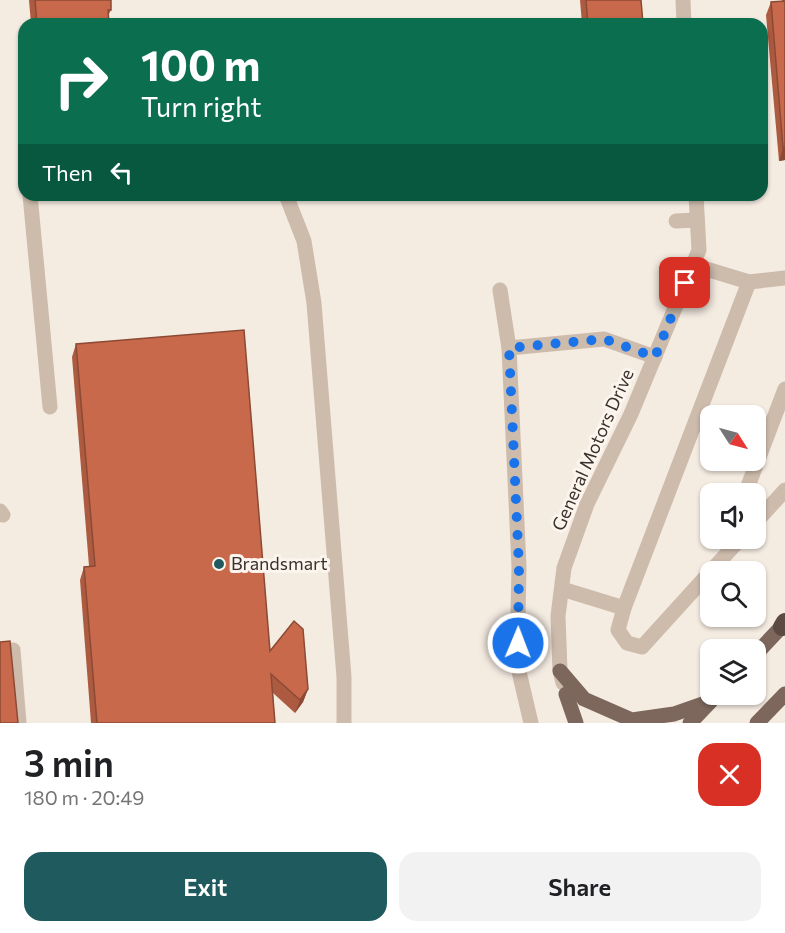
<!DOCTYPE html>
<html lang="en">
<head>
<meta charset="utf-8">
<style>
  :root { --surface:#fff; --page:#f2f2f2; --text:#202124; --muted:#757577; --accent:#1f5a5e }
  body { margin:0; font-family:Commissioner,sans-serif; background:var(--page); color:var(--text); height:100vh; display:flex; flex-direction:column; font-size:22px; white-space:nowrap }
  * { box-sizing:border-box; margin:0 }
  p { font-size:20px; color:var(--muted) }
  .icon { flex:none; width:33px; height:33px; fill:none; stroke:currentColor; stroke-width:2; stroke-linecap:round; stroke-linejoin:round }
  .map { position:relative; height:723px; overflow:hidden }
  .drawer { display:flex; flex-direction:column; background:var(--surface); flex:1 }
  .drawer>* { flex:none }
  .hud { position:absolute; left:18px; top:18px; width:750px; height:183px; border-radius:18px; box-shadow:0 2px 4px #0004; background:#0b6e4f; color:#fff; overflow:hidden }
  .needle { width:39px; rotate:126deg }
  .controls { position:absolute; left:700px; top:405px; display:grid; gap:12px }
  .controls a { display:grid; place-items:center; width:66px; height:66px; border-radius:12px; background:var(--surface); box-shadow:0 2px 4px #0004; font-size:30px }
  .pin { position:absolute; display:grid; place-items:center; width:51px; height:51px; color:#fff; margin:-26px; border-radius:12px; box-shadow:0 3px 9px #0006 }
  .me { position:absolute; width:66px; margin:-33px; rotate:1deg; stroke-linejoin:round; filter:drop-shadow(0 0 4px #0008) }
  .turn { display:flex; align-items:center; gap:21px; height:126px; padding:0 24px; font-size:27px }
  .turn .icon { width:78px; height:78px; stroke-width:2.5 }
  .turn b { display:block; font-size:42px; line-height:51px }
  .then { display:flex; align-items:center; height:57px; padding:0 24px; background:#0003; gap:12px; font-size:22px }
  .round { display:grid; place-items:center; flex:none; width:63px; height:63px; border-radius:18px; background:var(--page) }
  .head { display:flex; align-items:center; justify-content:space-between; height:102px; padding:0 24px }
  h1 { font-size:36px; font-weight:600; line-height:45px }
  .button { display:flex; gap:12px; margin-top:auto; padding:12px 24px }
  .button a { flex:1; height:69px; border-radius:18px; background:var(--accent); color:#fff; font-size:24px; font-weight:600; line-height:69px; text-align:center }
  .button a+a { background:var(--page); color:var(--text) }
  .map>svg:first-child { display:block }
</style>
</head>
<body>
<div class="map">
<svg width="785" height="723" viewBox="0 0 785 723">
  <rect width="100%" height="100%" fill="#f4ebe1"/>
  <g fill="none" stroke-linecap="round" stroke-linejoin="round">
    <g stroke="#cdbbac" stroke-width="15">
      <path d="M683,0L684,24"/>
      <path d="M30,195L50,407"/>
      <path d="M286,195L304,241L314,303L344,677V723"/>
      <path d="M676,221L697,220"/>
      <path d="M693,265L749,282L785,278"/>
      <path d="M500,290L509,348L519,567L517,663L531,723"/>
      <path d="M509,348L604,339L655,357"/>
      <path d="M745,494L785,389"/>
      <path d="M0,511L3,515"/>
      <path d="M756,522L785,490"/>
      <path d="M741,538L642,647L627,643L618,630L624,608L749,282"/>
      <path d="M562,589L624,608"/>
      <path d="M13,650L19,723"/>
      <path d="M563,683L560,671L558,616L564,568L587,504L631,414L699,250L696,195"/>
    </g>
    <g stroke="#7d675c" stroke-width="15">
      <path d="M756,654L785,623"/>
      <path d="M560,671L584,699L632,720L674,714L711,701"/>
      <path d="M566,694L576,723"/>
      <path d="M690,723L709,703"/>
      <path d="M757,723L785,694"/>
    </g>
    <path stroke="#5c4a42" stroke-width="18" d="M782,627L785,622"/>
  </g>
  <g fill="#ac5a40">
    <path d="M29,0H111V10L108,16L109,24H31Z"/>
    <path d="M580,0H641L643,24H582Z"/>
    <path d="M782,0H785V160L779,161L766,15L771,2L782,1Z"/>
    <path d="M76,344L270,651L308,689L303,702L295,713L273,693L275,723H91L80,580L84,567L89,566L72,357Z"/>
  </g>
  <g fill="#8c4a34">
    <path d="M785,147V160L779,161L783,148Z"/>
    <path d="M308,689L303,702L295,713L300,700Z"/>
  </g>
  <g fill="#c8694b" stroke="#8c4a34" stroke-width="1.5">
    <path d="M35,0H111V10H108L109,24H37Z"/>
    <path d="M586,0H641L643,24H588Z"/>
    <path d="M785,1V147L783,148L771,2Z"/>
    <path d="M244,330L270,651L294,621L303,629L308,689L300,700L271,674L275,723H97L84,567L95,566L76,344Z"/>
    <path d="M10,641L18,723H0V642Z"/>
  </g>
  <g fill="none" stroke-linecap="round" stroke-linejoin="round">
    <path stroke="#1a73e8" stroke-width="10" stroke-dasharray="0 18" d="M518,643L519,567L509,348L604,339L655,357L685,283"/>
  </g>
  <circle fill="#1f5a5e" stroke="#fbf5ee" stroke-width="2" cx="219" cy="564" r="6"/>
  <g text-anchor="middle" stroke-width="6" stroke-linejoin="round" paint-order="stroke">
    <g font-size="18" fill="#3b302b" stroke="#fbf5ee">
      <text transform="translate(593 450) rotate(-66)" y="6">General Motors Drive</text>
    </g>
    <g font-size="18" fill="#3b302b" stroke="#fbf5ee" text-anchor="start">
      <text x="231" y="570">Brandsmart</text>
    </g>
  </g>
</svg>
<div class="controls">
<a><svg class="needle" viewBox="-14 -14 28 28"><path d="M0-13l5 13h-10z" fill="#e53935"/><path d="M0 13l5-13h-10z" fill="#757577"/></svg></a>
<a><svg class="icon" aria-label="sound" viewBox="0 0 24 24"><path d="M4 9h4l5-4v14l-5-4H4zM17 9q2 3 0 6"/></svg></a>
<a><svg class="icon" aria-label="search" viewBox="0 0 24 24"><circle cx="10" cy="10" r="6"/><path d="M15 15l6 6"/></svg></a>
<a><svg class="icon" aria-label="layers" viewBox="0 0 24 24"><path d="M12 4l9 5-9 5-9-5zM3 14l9 5 9-5"/></svg></a>
</div>
<div class="pin" style="left:685px;top:283px;background:#d93025"><svg class="icon" aria-label="arrive" viewBox="0 0 24 24"><path d="M6 21V4h12l-3 4 3 4H6"/></svg></div>
<svg class="me" style="left:518px;top:643px" viewBox="-20 -20 40 40"><circle r="17" fill="#1a73e8" stroke="#fff" stroke-width="3"/><path d="M0-11L8 9 0 5-8 9z" fill="#fff"/></svg>
<div class="hud">
<div class="turn"><svg class="icon" aria-label="right" viewBox="0 0 24 24"><path d="M7 20v-9h11M14 6l5 5-5 5"/></svg><div><b>100 m</b>Turn right</div></div>
<div class="then">Then<svg class="icon" aria-label="left" viewBox="0 0 24 24"><path d="M17 20v-9H6M10 6l-5 5 5 5"/></svg></div>
</div>
</div>
<section class="drawer">
<div class="head"><div><h1>3 min</h1><p>180 m · 20:49</p></div><a class="round" style="background:#d93025;color:#fff"><svg class="icon" aria-label="close" viewBox="0 0 24 24"><path d="M6 6l12 12M18 6L6 18"/></svg></a></div>
<div class="button"><a>Exit</a><a>Share</a></div>
</section>
</body>
</html>
